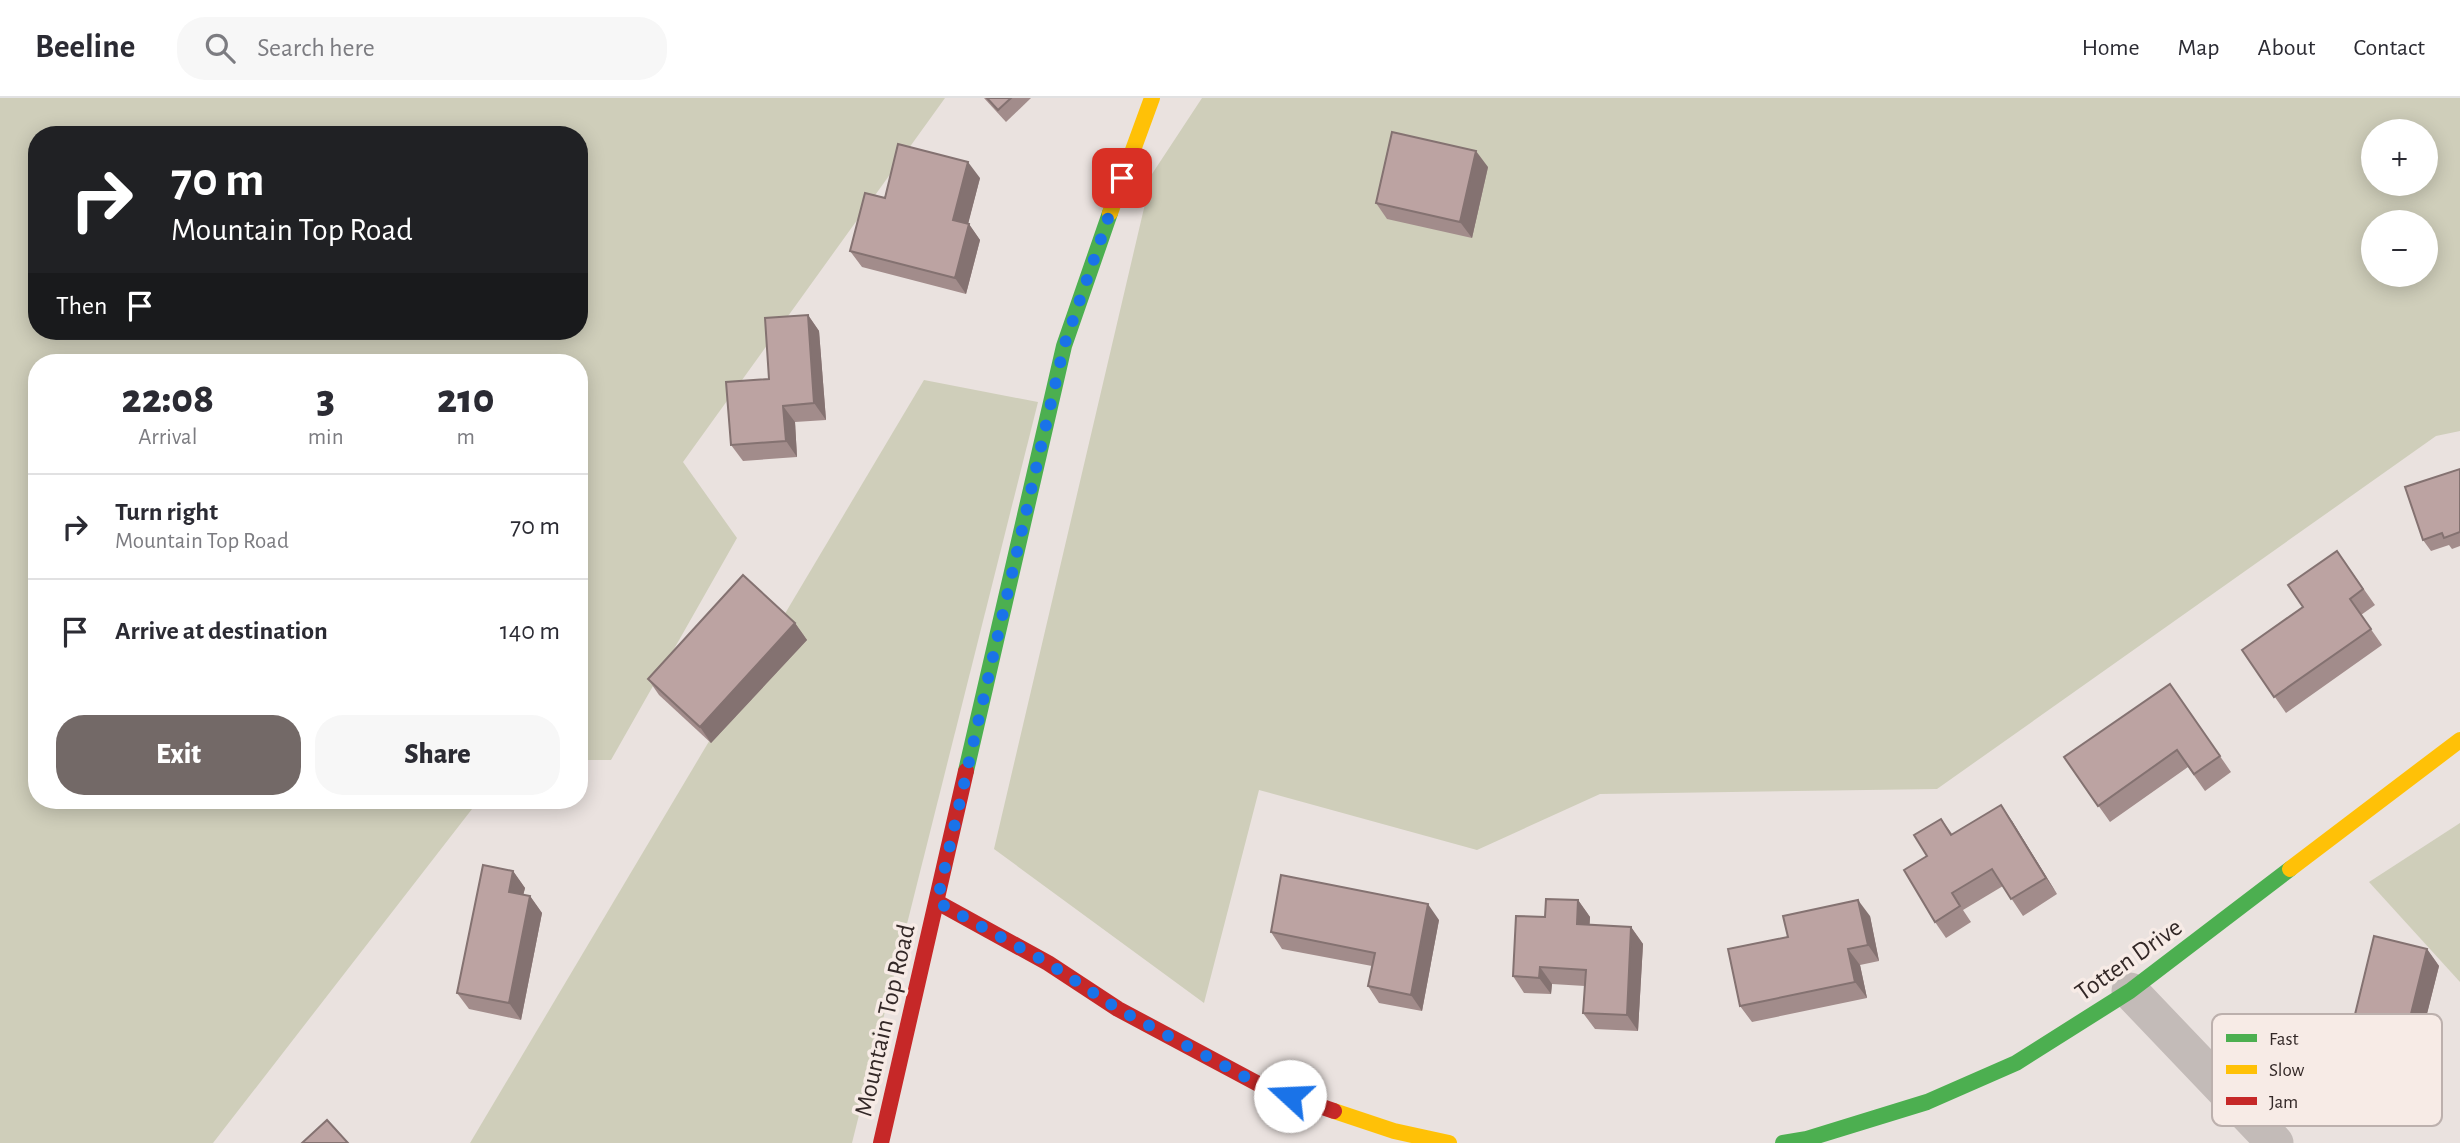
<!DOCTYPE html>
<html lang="en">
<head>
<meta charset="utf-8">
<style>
  :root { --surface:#fff; --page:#f7f7f7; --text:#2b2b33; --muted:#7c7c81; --line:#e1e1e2; --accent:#736967 }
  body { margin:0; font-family:"Alegreya Sans",sans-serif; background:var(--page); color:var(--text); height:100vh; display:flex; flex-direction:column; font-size:26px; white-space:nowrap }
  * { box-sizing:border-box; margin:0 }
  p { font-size:23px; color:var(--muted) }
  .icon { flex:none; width:38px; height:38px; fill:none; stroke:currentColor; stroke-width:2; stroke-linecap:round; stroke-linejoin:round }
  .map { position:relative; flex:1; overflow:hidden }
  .sheet { position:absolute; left:28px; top:256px; width:560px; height:455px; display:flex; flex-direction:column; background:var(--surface); border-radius:28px; box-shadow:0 4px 18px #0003 }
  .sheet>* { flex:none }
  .guide { position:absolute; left:28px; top:28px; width:560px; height:214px; border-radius:28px; box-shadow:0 4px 18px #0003; background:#202124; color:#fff; overflow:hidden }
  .fabs { position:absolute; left:2361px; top:21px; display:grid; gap:14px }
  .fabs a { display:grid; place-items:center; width:77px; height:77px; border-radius:50%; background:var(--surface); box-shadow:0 4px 18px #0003; font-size:35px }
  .pin { position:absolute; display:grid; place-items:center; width:60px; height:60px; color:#fff; margin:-30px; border-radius:14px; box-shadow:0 4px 10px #0006 }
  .me { position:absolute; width:77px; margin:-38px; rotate:290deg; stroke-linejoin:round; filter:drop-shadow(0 0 5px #0008) }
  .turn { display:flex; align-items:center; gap:24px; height:147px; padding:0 28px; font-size:32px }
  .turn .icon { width:91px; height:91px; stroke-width:2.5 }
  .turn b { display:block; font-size:49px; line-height:60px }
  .then { display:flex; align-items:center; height:66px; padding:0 28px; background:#0003; gap:14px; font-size:26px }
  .eta { display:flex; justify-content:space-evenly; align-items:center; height:119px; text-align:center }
  .eta b { font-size:42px; font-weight:800; line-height:49px }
  .cta { display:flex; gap:14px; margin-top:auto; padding:14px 28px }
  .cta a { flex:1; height:80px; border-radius:28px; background:var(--accent); color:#fff; font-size:28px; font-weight:800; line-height:80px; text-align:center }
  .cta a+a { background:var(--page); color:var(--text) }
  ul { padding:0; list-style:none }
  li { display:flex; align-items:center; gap:21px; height:105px; padding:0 28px; border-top:2px solid var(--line) }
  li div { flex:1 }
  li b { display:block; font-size:26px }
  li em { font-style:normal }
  header { display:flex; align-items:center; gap:42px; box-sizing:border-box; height:98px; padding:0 35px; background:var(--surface); border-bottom:2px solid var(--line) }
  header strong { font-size:33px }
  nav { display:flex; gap:38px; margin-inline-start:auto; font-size:24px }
  .search { width:490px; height:63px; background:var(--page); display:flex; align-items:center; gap:18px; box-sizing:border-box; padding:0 24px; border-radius:28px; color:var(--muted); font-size:26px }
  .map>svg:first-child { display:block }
</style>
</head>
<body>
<header>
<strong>Beeline</strong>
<div class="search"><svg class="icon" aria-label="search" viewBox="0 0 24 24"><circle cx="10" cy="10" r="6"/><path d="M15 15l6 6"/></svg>Search here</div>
<nav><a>Home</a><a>Map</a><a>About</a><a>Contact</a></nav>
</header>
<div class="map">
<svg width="2460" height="1045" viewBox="0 0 2460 1045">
  <rect width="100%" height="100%" fill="#eae2df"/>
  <g fill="#cfceba" fill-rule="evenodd">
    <path d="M0,0H945L683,364L737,440L611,662H579V264H37V702H479L213,1045H0ZM37,37H579V233H37Z"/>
    <path d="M1202,0H2460V333L2436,338L1937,691L1600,696L1477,752L1259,692L1204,905L994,751L1152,76ZM2373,33H2426V86H2373ZM2373,124H2426V177H2373Z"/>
    <path d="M924,282L1038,304L852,1045H470Z"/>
    <path d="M2460,725V884L2369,784Z"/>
  </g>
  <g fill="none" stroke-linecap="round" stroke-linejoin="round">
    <path stroke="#c3bbb8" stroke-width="37" d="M2130,893L2275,1045"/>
    <g stroke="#4caf50" stroke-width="16">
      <path d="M966,673L1064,248L1110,115"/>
      <path d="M1783,1045L1807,1041L1927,1004L2016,965L2130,893L2290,771"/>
    </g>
    <g stroke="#ffc107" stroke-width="16">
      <path d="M1110,115L1152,0"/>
      <path d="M2290,771L2460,642"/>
      <path d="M1334,1013L1394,1033L1449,1045"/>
    </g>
    <g stroke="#c62828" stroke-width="16">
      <path d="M937,804L1048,865L1118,911L1264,989L1334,1013"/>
      <path d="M881,1045L966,673"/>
    </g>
  </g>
  <g fill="#a28c8b">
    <path d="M984,0H1031L1006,24Z"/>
    <path d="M1488,69L1472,140L1387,121L1376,105Z"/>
    <path d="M980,80L968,125L980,142L966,196L862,169L850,153L885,100Z"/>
    <path d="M808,217L819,233L826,322L795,324L797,359L743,363L731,347Z"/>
    <path d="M2460,371V448L2452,451L2449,447L2431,453L2423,442Z"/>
    <path d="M2337,453L2375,507L2361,517L2382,547L2286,615L2242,552L2303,509Z"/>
    <path d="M795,525L807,542L711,645L659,597L648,581Z"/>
    <path d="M2170,586L2231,674L2205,693L2188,669L2110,724L2064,659Z"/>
    <path d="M1941,721L1953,737L2012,723L2057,796L2023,818L2003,788L1963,812L1971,824L1946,840L1935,824L1927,758Z"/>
    <path d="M513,773L525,790L523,797L530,798L542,815L521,922L469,911L457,895Z"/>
    <path d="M1578,802L1590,819L1589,827L1631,829L1643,846L1638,933L1595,931L1583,915L1585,888L1552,886L1551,896L1524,895L1513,878Z"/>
    <path d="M1870,818L1879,863L1860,867L1867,900L1752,924L1740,908L1788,839Z"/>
    <path d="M1439,822L1422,913L1379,905L1368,888L1372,868L1282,851L1271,834Z"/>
    <path d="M2427,851L2439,868L2423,931L2440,949L2426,1005L2353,986L2342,970Z"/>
  </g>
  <g fill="#847271">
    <path d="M1476,53L1488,69L1472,140L1460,124Z"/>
    <path d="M968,64L980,80L965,138L953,122Z"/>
    <path d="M969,126L980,142L966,196L955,180Z"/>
    <path d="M808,217L819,233L826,322L814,305Z"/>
    <path d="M783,308L795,324L797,359L786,343Z"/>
    <path d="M795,525L807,542L711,645L700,629Z"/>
    <path d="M2001,707L2012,723L2057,796L2046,780Z"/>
    <path d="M513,773L525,790L520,810L509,794Z"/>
    <path d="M530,798L542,815L521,922L509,905Z"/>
    <path d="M1578,802L1590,819L1589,843L1577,826Z"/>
    <path d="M1858,802L1870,818L1879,863L1868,847Z"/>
    <path d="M1428,806L1439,822L1422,913L1411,897Z"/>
    <path d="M1631,829L1643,846L1638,933L1627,917Z"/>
    <path d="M1848,851L1860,867L1867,900L1855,884Z"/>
    <path d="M2427,851L2439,868L2420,944L2408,928Z"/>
    <path d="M1540,869L1552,886L1551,896L1539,880Z"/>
    <path d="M2428,933L2440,949L2426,1005L2415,988Z"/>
  </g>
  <g fill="#bca3a2" stroke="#847271" stroke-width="2">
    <path d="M987,0H1011L998,12Z"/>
    <path d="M1392,34L1476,53L1460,124L1376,105Z"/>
    <path d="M898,46L968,64L953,122L969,126L955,180L850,153L865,95L885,100Z"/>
    <path d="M808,217L814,305L783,308L786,343L731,347L726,284L769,281L765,220Z"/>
    <path d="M2460,371V434L2444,440L2442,435L2423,442L2405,389Z"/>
    <path d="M2337,453L2363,491L2350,501L2371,531L2274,599L2242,552L2303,509L2288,487Z"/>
    <path d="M743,477L795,525L700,629L648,581Z"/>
    <path d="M2170,586L2220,658L2194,676L2177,652L2098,708L2064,659Z"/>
    <path d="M2001,707L2046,780L2011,801L1992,771L1952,795L1960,808L1935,824L1904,772L1927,758L1914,737L1941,721L1951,737Z"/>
    <path d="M483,767L513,773L509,794L530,798L509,905L457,895Z"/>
    <path d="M1281,777L1428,806L1411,897L1368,888L1375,855L1271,834Z"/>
    <path d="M1546,801L1578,802L1577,826L1631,829L1627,917L1583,915L1586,872L1540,869L1539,880L1513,878L1516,818L1545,819Z"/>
    <path d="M1858,802L1868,847L1848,851L1855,884L1740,908L1728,851L1788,839L1783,818Z"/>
    <path d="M2374,838L2427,851L2408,928L2428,933L2415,988L2342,970Z"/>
    <path d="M327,1022L348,1045H302Z"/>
  </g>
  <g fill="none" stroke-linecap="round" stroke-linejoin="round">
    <path stroke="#1a73e8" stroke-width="12" stroke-dasharray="0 21.6" d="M1122,80L1064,248L937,804L1048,865L1118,911L1264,989L1290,998"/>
  </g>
  <g text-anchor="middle" stroke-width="7" stroke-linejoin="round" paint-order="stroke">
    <g font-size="26" fill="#332827" stroke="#f7ebe6">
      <text transform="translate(2128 861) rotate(-35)" y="9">Totten Drive</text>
      <text transform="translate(884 922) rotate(-77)" y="9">Mountain Top Road</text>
    </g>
  </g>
  <rect x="2212" y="916" width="230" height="112" rx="10" fill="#f7ebe6" stroke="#bcb0ad" stroke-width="2"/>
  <rect x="2226" y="936" width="31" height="8" fill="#4caf50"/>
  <rect x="2226" y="967" width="31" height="9" fill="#ffc107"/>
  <rect x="2226" y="999" width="31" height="8" fill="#c62828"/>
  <g font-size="19" fill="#332827">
    <text x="2269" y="947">Fast</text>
    <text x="2269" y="978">Slow</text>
    <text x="2269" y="1010">Jam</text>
  </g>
</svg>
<div class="fabs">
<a>+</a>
<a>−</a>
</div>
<div class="pin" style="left:1122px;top:80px;background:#d93025"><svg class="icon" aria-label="arrive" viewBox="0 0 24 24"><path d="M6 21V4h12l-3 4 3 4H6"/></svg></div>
<svg class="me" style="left:1290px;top:998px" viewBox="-20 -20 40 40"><circle r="19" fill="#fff"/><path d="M0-13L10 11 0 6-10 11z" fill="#1a73e8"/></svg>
<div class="guide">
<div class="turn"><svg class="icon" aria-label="right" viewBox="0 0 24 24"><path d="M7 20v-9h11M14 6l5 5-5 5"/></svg><div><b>70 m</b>Mountain Top Road</div></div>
<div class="then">Then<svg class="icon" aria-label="arrive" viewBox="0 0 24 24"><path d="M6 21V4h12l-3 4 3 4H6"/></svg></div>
</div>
<section class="sheet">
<div class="eta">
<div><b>22:08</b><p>Arrival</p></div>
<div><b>3</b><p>min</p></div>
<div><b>210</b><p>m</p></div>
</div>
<ul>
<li><svg class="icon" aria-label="right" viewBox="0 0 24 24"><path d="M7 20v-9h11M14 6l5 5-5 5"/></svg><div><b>Turn right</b><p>Mountain Top Road</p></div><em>70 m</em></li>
<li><svg class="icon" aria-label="arrive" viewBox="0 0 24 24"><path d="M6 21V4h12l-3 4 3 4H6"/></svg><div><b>Arrive at destination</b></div><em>140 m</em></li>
</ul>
<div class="cta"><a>Exit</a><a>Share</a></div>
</section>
</div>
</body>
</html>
